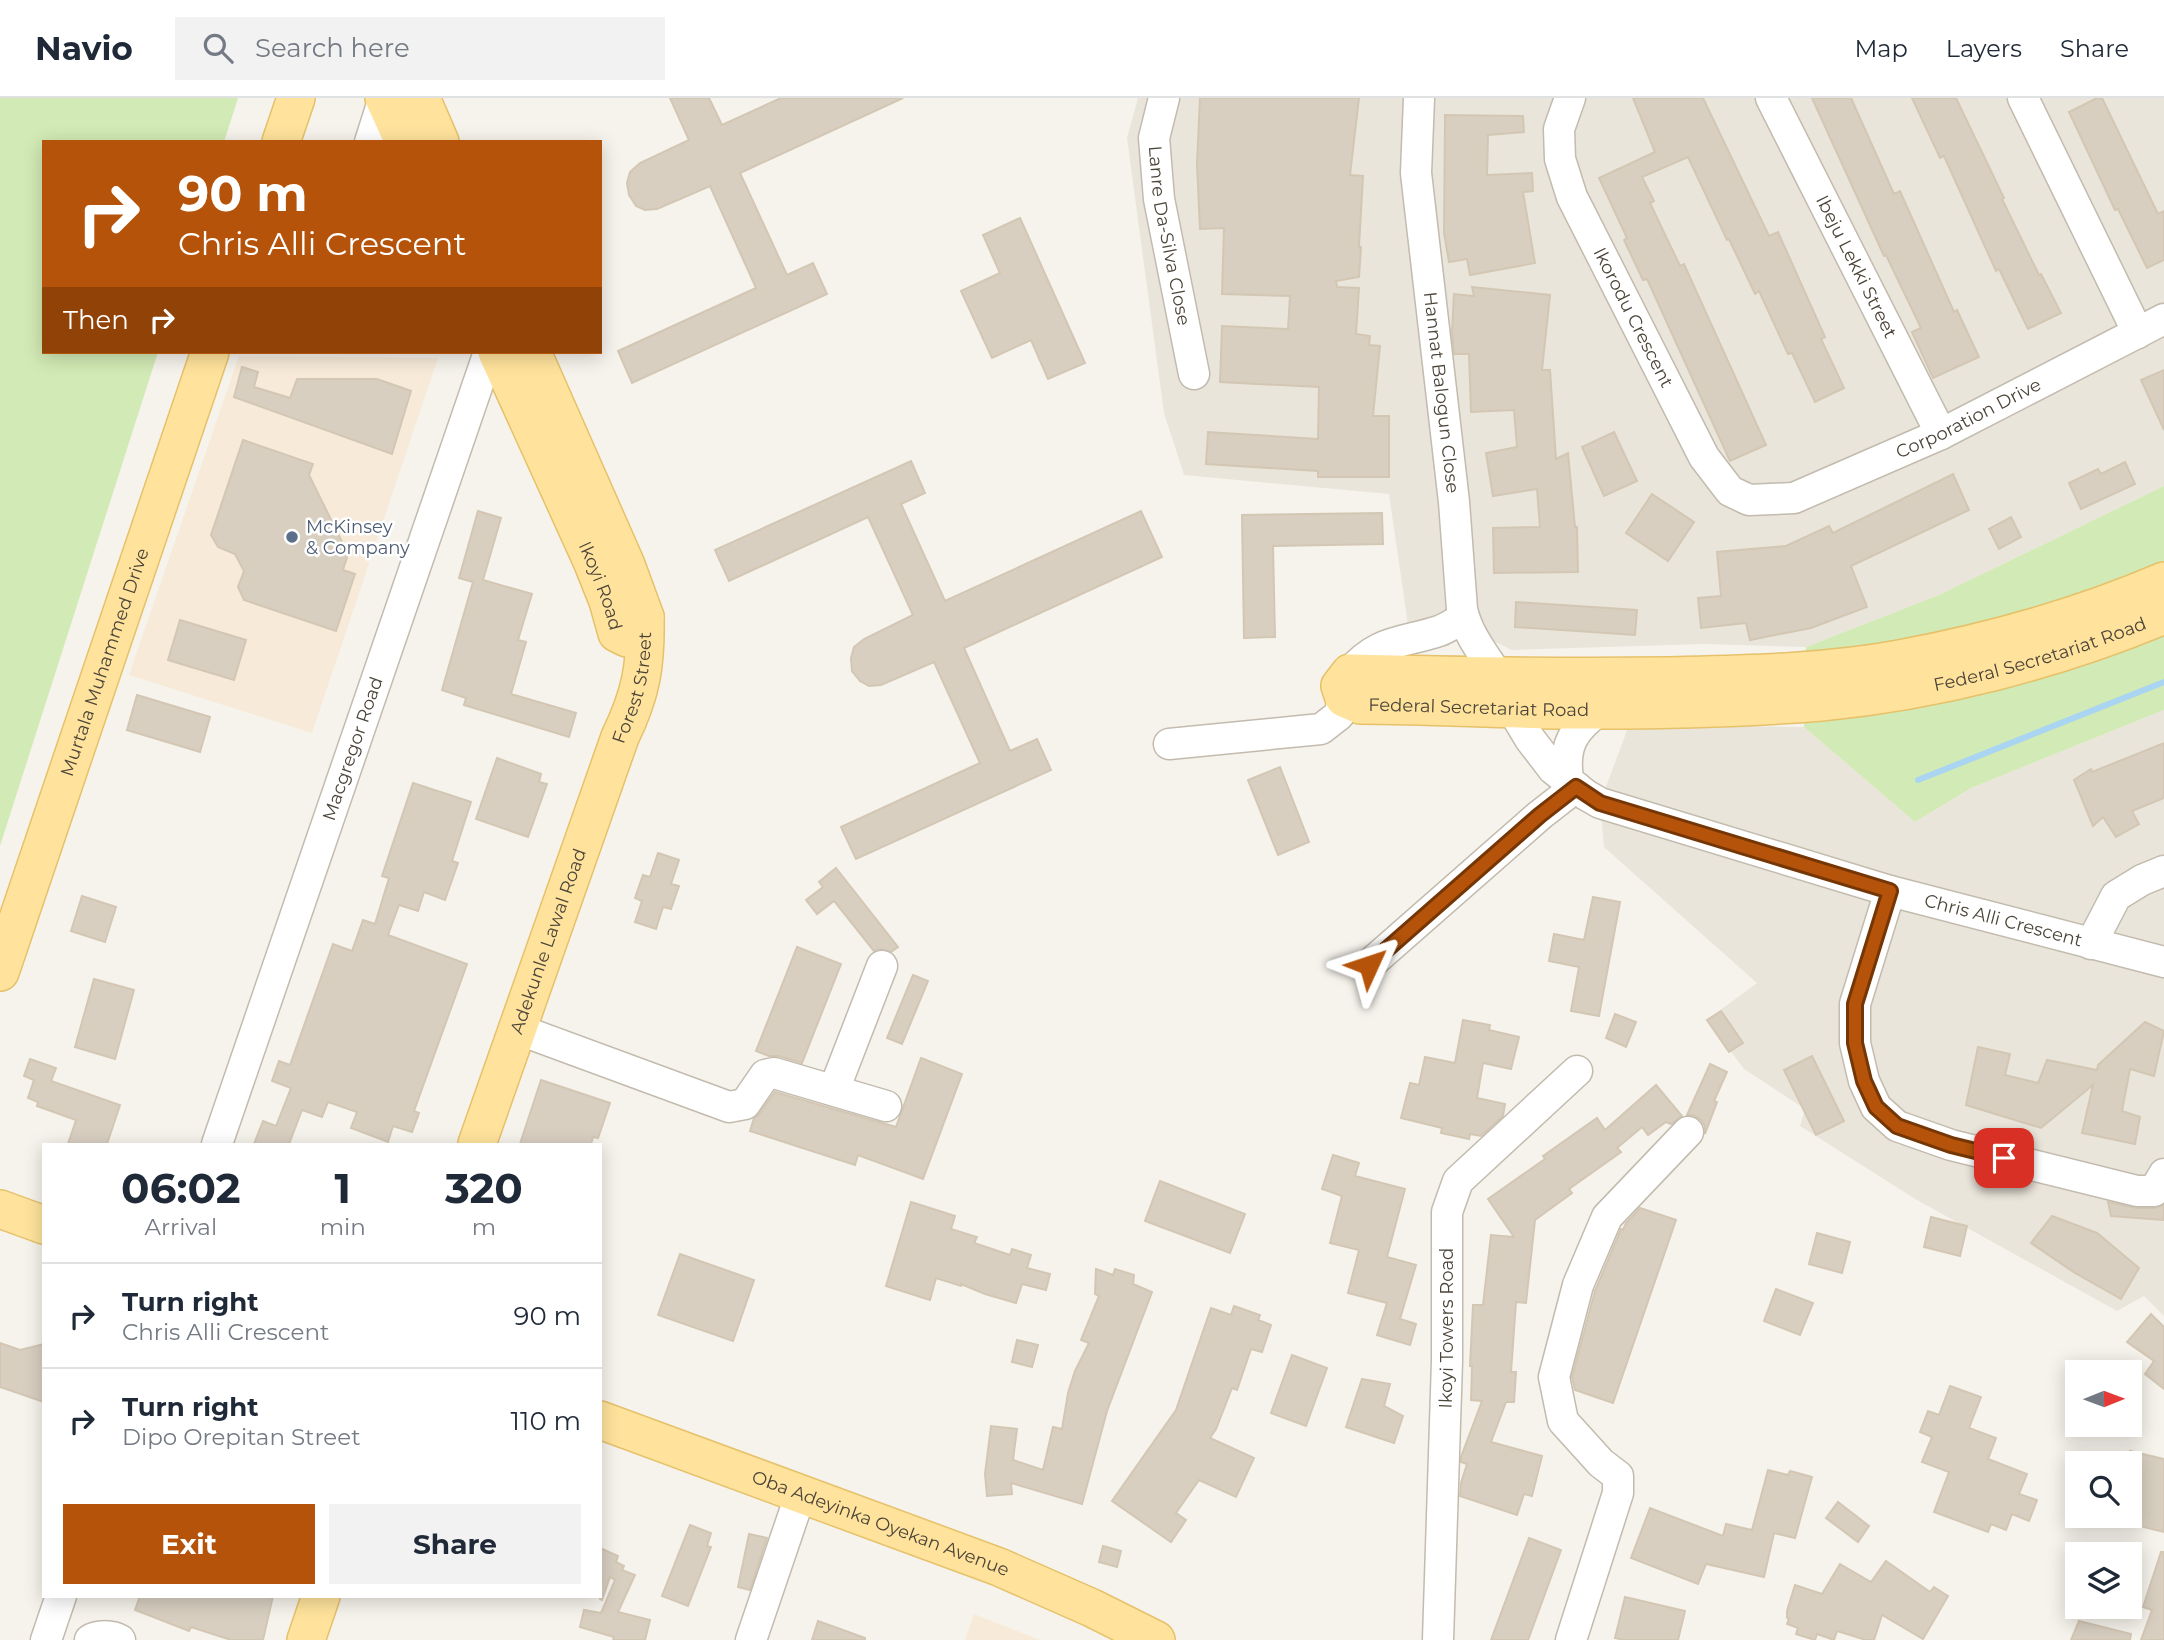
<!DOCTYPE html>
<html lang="en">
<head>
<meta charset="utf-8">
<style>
  :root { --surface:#fff; --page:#f2f2f3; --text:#1f2937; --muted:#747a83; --line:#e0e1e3; --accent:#b45309 }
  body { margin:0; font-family:Montserrat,sans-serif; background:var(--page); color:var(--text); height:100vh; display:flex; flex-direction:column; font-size:26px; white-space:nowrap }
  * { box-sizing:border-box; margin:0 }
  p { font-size:23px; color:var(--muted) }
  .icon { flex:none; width:38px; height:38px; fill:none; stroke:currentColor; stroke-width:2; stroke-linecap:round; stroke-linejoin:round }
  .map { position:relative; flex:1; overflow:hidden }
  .details { position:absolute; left:42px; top:1045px; width:560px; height:455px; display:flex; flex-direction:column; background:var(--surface); border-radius:0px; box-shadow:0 4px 18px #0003 }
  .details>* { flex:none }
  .guide { position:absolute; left:42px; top:42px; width:560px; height:214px; border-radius:0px; box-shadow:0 4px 18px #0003; background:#b45309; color:#fff; overflow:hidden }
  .needle { width:46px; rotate:89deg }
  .buttons { position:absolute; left:2065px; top:1262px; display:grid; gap:14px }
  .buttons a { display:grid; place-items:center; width:77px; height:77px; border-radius:0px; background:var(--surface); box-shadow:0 4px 18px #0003; font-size:35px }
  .pin { position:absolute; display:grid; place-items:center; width:60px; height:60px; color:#fff; margin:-30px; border-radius:14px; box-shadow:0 4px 10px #0006 }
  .me { position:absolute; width:77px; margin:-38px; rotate:48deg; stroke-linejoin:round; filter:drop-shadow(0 0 5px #0008) }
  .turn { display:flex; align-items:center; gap:24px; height:147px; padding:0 21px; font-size:32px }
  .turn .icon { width:91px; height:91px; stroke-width:2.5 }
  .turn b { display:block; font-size:49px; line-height:60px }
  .then { display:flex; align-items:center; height:66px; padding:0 21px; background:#0003; gap:14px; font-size:26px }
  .eta { display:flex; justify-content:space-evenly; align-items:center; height:119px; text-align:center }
  .eta b { font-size:42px; font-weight:700; line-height:49px }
  .action { display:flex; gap:14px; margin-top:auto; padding:14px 21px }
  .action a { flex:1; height:80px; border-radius:0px; background:var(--accent); color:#fff; font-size:28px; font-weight:700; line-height:80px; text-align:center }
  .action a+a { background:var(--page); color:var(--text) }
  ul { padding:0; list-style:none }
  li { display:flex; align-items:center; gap:21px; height:105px; padding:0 21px; border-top:2px solid var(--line) }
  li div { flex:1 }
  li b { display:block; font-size:26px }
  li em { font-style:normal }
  header { display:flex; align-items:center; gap:42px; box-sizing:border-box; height:98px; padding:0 35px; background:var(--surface); border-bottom:2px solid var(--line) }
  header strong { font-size:33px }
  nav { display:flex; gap:38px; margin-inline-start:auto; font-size:24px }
  .search { width:490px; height:63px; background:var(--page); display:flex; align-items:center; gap:18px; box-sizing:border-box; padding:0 24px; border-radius:0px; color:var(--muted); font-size:26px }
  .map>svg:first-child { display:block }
</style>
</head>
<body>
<header>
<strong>Navio</strong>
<div class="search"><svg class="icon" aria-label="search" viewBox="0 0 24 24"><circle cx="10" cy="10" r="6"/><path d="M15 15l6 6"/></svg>Search here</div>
<nav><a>Map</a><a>Layers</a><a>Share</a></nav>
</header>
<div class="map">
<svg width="2164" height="1542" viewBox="0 0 2164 1542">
  <rect width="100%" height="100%" fill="#f6f3ec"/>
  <g fill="#eae5da">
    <path d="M1138,0H2164V388L1939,497L1806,549L1703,546L1512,552L1455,525L1409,534L1389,396L1184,377L1164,315L1127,40Z"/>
    <path d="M2164,612V1218L2144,1198L2117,1213L1917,1102L1800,1028L1805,1011L1744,971L1707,922L1757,885L1604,749L1600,705L1629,627L1804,629L1915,724L1971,690Z"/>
  </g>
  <g fill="#f7ead8">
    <path d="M239,258L438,260L312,635L129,577Z"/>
    <path d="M974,1516L1040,1542H965Z"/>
  </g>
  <g fill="#d2eab5">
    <path d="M0,0H238L224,44H44V254H158L0,748Z"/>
    <path d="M2164,388V612L1971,690L1915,724L1804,629L1806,549L1939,497Z"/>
  </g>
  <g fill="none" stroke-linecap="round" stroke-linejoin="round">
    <path stroke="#a9d4f2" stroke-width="6" d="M1918,682L2164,584"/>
  </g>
  <g fill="#d8cfc1" stroke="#d3c7b4" stroke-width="2">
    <path d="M670,0H709L722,27L781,0H903L740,75L787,177L813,165L827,196L632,285L618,253L756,190L710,88L657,111L645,112L636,108L629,97L627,85L630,74L640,65L689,42Z"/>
    <path d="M1200,0H1359L1350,77L1363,78L1359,149H1361L1359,179L1336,183L1337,189L1359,190L1356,236L1370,238L1369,247L1380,248L1373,318H1389V379H1318V373L1206,366L1208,334L1318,341L1319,289L1220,284L1222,228L1288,231L1290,198L1222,196L1224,130L1200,131L1197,66Z"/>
    <path d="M1633,0H1703L1769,138L1778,134L1825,239L1821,241L1844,290L1815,304L1792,255L1788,256L1759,193L1755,196L1729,141L1727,142L1688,59L1642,79L1654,103L1650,105L1680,168L1684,166L1766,347L1730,363L1647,181L1643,182L1624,142L1627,140L1599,80L1655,54Z"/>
    <path d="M1812,0H1851L1894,96L1900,93L1954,214L1957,212L1979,259L1933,280L1912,234L1921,230L1886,157L1884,158Z"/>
    <path d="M1912,0H1956L2004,100L2002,101L2039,177L2041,176L2061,215L2028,231L1999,171L1996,173L1944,58L1940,60Z"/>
    <path d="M2097,0H2102L2158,116L2164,113V162L2147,170L2118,111L2115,112L2069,14Z"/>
    <path d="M1445,17L1523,18L1524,34L1488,37L1487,77L1532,75L1533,93L1523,94L1535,165L1470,177L1467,161L1449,164L1444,135Z"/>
    <path d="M1020,120L1085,265L1048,281L1031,242L992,260L961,193L1000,175L983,137Z"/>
    <path d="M1472,189L1550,197L1542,272H1550L1556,361L1568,355L1575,429H1577L1578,474L1494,475L1493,430L1540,429L1537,391L1493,398L1486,355L1517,349L1514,312L1471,314L1469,256H1454L1452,233L1454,196L1474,198Z"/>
    <path d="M242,269L258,274L254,289L290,300L297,281H377L411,293L392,356L234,299Z"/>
    <path d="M2164,272V332L2141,282Z"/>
    <path d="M1614,334L1637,383L1604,398L1582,349Z"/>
    <path d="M243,342L313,366L309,377L348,456L343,472L355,476L336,533L244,502L238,489L244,473L235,456L218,449L211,437Z"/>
    <path d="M911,363L925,395L901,406L945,503L1141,413L1162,459L964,550L1010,653L1037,641L1051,672L856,761L841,729L980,665L934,564L881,587L869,588L860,583L852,573L851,560L854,549L864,541L913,517L868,419L729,483L715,452Z"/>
    <path d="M2125,364L2135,386L2081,411L2069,385L2098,371L2101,376Z"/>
    <path d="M1953,376L1969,412L1851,468L1867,509L1811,530L1750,542L1746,525L1701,530L1698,500L1721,498L1717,454L1786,448L1829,428L1833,435Z"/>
    <path d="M1652,396L1694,424L1668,463L1626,435Z"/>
    <path d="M478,413L501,420L483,482L532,496L518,542L526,544L511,596L576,615L569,639L464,607L466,600L442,592L473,484L459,480Z"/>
    <path d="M1382,415L1383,446L1273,448L1275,539L1244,540L1242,417Z"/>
    <path d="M2011,419L2021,439L1999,451L1989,431Z"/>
    <path d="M1516,504L1637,512L1635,537L1515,529Z"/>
    <path d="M180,522L246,542L234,582L168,562Z"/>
    <path d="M137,597L210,619L200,654L127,632Z"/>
    <path d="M2164,645V700L2132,713L2139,726L2116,739L2103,719L2093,728L2074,682L2091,671L2092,674Z"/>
    <path d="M497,660L541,676L539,684L547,686L528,739L476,721Z"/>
    <path d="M1280,669L1309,744L1278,757L1248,682Z"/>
    <path d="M413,685L471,704L452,763L458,765L445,802L424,794L418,813L399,807L388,837L467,866L414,1013L419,1015L412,1034L393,1028L388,1044L351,1030L357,1014L328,1004L322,1019L302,1012L289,1046H254L263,1023L276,1028L291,990L272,983L279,963L290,967L333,846L352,853L363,822L375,826L389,780L382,778Z"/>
    <path d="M658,755L679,762L671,786L679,788L671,811L663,809L656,831L635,824L642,803L635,800L643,777L650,779Z"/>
    <path d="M836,770L898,849L891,854L880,851L874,853L834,803L817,816L806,802L823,789L819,784Z"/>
    <path d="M82,798L116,809L105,844L71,833Z"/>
    <path d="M1593,799L1620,804L1599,918L1571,913L1579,869L1549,863L1554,836L1584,842Z"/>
    <path d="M797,849L841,866L802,965L779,958H769L756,953Z"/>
    <path d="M913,877L928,883L902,946L887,940Z"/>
    <path d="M94,881L134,892L115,961L75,949Z"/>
    <path d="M1721,913L1743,945L1729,954L1707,922Z"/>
    <path d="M1615,916L1636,924L1626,949L1606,940Z"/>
    <path d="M1463,922L1490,927L1489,932L1519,939L1511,971L1483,965L1477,1000L1505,1006L1503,1018L1481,1038L1470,1036L1469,1041L1441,1035L1442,1030L1401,1020L1410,985L1419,987L1425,959L1455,965Z"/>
    <path d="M2145,924L2164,933L2154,978L2130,971L2122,1013L2140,1019L2135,1046L2082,1035L2093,987L2041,1030L1966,1007L1978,949L2010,956L2005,977L2038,985L2047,962L2097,972L2098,967Z"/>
    <path d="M1812,958L1844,1023L1816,1037L1784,972Z"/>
    <path d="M921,960L962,976L923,1081L858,1057L855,1067L750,1033L754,1020L759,1016L775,994L896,1029Z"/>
    <path d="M30,961L56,970L51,983L120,1007L107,1046H68L76,1022L37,1008L38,1004L28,1000L34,982L24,978Z"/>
    <path d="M1710,966L1727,974L1714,1003L1717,1004L1705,1036V1028L1701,1022L1693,1017H1687Z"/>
    <path d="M541,982L610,1005L598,1040L593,1039L591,1046H520Z"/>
    <path d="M1656,987L1682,1018L1671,1026L1666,1024L1648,1037L1642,1029L1617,1050L1621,1054L1569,1091L1572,1095L1535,1122L1526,1205L1516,1204L1511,1274H1516L1514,1304H1506L1491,1344L1542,1358L1532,1398L1524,1396L1517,1417L1460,1398L1461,1385L1467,1366L1461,1364V1359L1482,1303L1471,1302L1472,1268H1470L1473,1207H1483L1491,1137L1514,1139L1488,1101L1545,1061L1543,1058L1597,1020L1605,1032Z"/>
    <path d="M1333,1057L1359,1065L1355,1078L1405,1091L1387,1159L1416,1167L1400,1221L1416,1226L1410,1247L1377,1237L1387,1205L1348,1195L1359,1152L1330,1145L1342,1098L1322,1091Z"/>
    <path d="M1160,1083L1245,1116L1230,1155L1145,1123Z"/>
    <path d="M911,1104L955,1118L951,1131L977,1139L974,1145L1010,1157L1012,1151L1031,1157L1027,1170L1050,1176L1046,1192L1022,1186L1016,1205L985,1196L961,1186V1188L936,1180L930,1202L886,1188Z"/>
    <path d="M2108,1104L2137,1110H2154L2164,1107V1122L2111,1118Z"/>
    <path d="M1640,1110L1676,1122L1613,1305L1575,1292L1572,1279L1595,1193L1621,1131L1623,1132L1626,1125Z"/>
    <path d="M2052,1118L2097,1135L2139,1170L2121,1201L2075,1175L2031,1145Z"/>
    <path d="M1931,1119L1967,1128L1960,1158L1924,1149Z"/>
    <path d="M1817,1135L1850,1144L1842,1175L1809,1166Z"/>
    <path d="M680,1156L754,1182L733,1243L658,1217Z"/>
    <path d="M1096,1171L1113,1177L1115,1171L1134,1177L1133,1186L1152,1194L1107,1313L1082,1406L1011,1385L1012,1396L987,1398L985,1376L991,1328L1017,1331L1013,1362L1043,1372L1053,1329L1062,1331L1068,1295L1075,1273L1089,1245L1081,1242L1099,1198L1095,1196Z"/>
    <path d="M1776,1191L1813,1205L1800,1237L1764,1223Z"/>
    <path d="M1234,1208L1260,1217L1258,1222L1271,1227L1262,1254L1251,1251L1237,1292L1232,1290L1216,1331L1210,1340L1254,1360L1236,1399L1199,1382L1176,1415L1186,1422L1171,1444L1112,1403L1176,1312L1211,1210L1231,1217Z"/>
    <path d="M2151,1216L2164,1229V1291L2145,1276L2154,1263L2127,1244Z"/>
    <path d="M1017,1242L1038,1247L1032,1269L1012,1264Z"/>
    <path d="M0,1245L20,1252L44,1246V1304L0,1289Z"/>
    <path d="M1292,1257L1327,1270L1306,1328L1271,1315Z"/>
    <path d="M1362,1281L1390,1286L1384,1308L1403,1318L1394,1345L1346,1329Z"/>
    <path d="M1950,1288L1981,1299L1969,1330L1996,1340L1988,1361L2027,1376L2019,1396L2037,1402L2029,1423L2012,1416L2006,1432L1991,1426L1988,1434L1934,1414L1949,1374L1922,1364L1932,1339L1920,1334L1928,1313L1939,1317Z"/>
    <path d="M2130,1353L2164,1361V1434L2132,1426L2138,1390L2130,1387Z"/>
    <path d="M1768,1372L1788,1377L1790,1373L1812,1379L1795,1440L1774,1435L1764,1479L1706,1466L1698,1486L1631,1460L1650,1410L1723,1438L1726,1426L1752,1432Z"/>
    <path d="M1838,1404L1869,1428L1858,1444L1826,1420Z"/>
    <path d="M690,1427L711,1435L707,1448L711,1449L688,1508L662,1498Z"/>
    <path d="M749,1436L767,1440L750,1492L738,1489Z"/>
    <path d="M1529,1440L1561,1452L1528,1542H1491Z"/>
    <path d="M1103,1448L1121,1453L1117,1469L1099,1464Z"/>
    <path d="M600,1450L618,1458L616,1464L624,1468L622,1472L635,1477L618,1514L650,1522L645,1542H613L614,1539L580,1529L584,1512L601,1515L615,1482L610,1479L602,1502L600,1501Z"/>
    <path d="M2161,1454H2164V1542H2141L2152,1512L2143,1509Z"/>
    <path d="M1886,1463L1930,1494L1934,1489L1948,1498L1923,1541L1882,1517L1874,1542H1866L1837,1533L1834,1542L1817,1536L1815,1542L1796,1536L1798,1530L1787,1526L1789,1521L1787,1520V1513L1795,1487L1822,1496L1840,1466L1871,1484Z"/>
    <path d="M140,1498H273L263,1542H231L191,1529L189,1533L135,1512Z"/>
    <path d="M1625,1499L1685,1513L1678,1542H1624L1615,1540Z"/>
    <path d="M818,1523L865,1540V1542H812Z"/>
    <path d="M2079,1523L2131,1536L2130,1542H2071Z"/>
  </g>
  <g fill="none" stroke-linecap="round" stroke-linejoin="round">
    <g stroke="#c2bbae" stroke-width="33">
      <g id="minor">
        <path id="s1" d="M1164,0L1154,40L1159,101L1194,276"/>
        <path id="s2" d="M1419,0L1416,75L1454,404L1462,511C1467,536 1485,558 1498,578"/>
        <path id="s3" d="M1570,0L1559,31L1560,61L1572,99L1704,359L1730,393L1749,402L1794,400L1941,336L2164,221"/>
        <path id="s4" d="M1771,0L1941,336"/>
        <path d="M2023,0L2138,235"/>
        <path d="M370,44L384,0"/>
        <path d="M1350,575C1376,542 1402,545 1439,533C1447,530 1456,524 1464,520"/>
        <path id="s5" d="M1512,611L1530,641L1553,671L1586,697L1600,705L1890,793L2164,864"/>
        <path d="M1169,646L1321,631L1339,617L1344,600"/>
        <path d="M1568,681C1563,648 1573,631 1600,612"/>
        <path d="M1890,793L1855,906V945L1864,983L1876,1009L1897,1028L1951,1047L2137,1093H2154L2164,1076"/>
        <path d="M2091,846L2116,798L2142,782L2164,773"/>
        <path d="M1369,867L1540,717L1576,689"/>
        <path d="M517,931L729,1009L745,1006L765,977L774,975L886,1008"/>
        <path d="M834,992L882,868"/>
        <path id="s6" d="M217,1046L489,254"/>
        <path d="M46,1542L61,1498"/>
        <path d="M90,1542C97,1537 112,1537 120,1542"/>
        <path d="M751,1542L801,1395"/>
        <path id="s7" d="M1438,1542L1447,1263V1114L1458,1083L1577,973"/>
        <path d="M1571,1542L1618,1395V1378L1601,1365L1563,1323L1554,1279L1578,1187L1607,1119L1688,1034"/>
      </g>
    </g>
    <g stroke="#e6c16a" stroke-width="40">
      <g id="major">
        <path d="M384,0L404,44"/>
        <path d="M421,0L440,44"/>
        <path d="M281,44L296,0"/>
        <path id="s8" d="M497,254L592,463L608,503L617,535L627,540L637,539L645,519L626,467L532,254"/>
        <path id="s9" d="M2164,483C2080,519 1990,544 1900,561C1824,575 1745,576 1668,578C1562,579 1456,578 1350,575L1340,588L1344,600L1360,607C1439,607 1519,613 1598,612C1672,612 1747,610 1821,604C1936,593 2057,562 2164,517"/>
        <path id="s10" d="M0,874L210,254"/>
        <path id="s11" d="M477,1046L620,639C641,596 646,568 645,519"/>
        <path d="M0,1111L44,1127"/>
        <path id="s12" d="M600,1322L999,1469L1092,1510L1156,1542"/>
        <path d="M306,1542L321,1498"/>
      </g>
    </g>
    <use href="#minor" stroke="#fff" stroke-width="30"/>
    <use href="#major" stroke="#ffe39c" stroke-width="37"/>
  </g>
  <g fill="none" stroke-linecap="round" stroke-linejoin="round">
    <g stroke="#753606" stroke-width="18">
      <path id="route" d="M1369,867L1540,717L1576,689L1600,705L1890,793L1855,906V945L1864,983L1876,1009L1897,1028L1951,1047L2004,1060"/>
    </g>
    <use href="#route" stroke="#b45309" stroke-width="12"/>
  </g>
  <circle fill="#5c6f8a" stroke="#fff" stroke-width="2.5" cx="292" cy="439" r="7"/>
  <g text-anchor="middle" stroke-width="5" stroke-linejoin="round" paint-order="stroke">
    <g font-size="18" fill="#4b4439" stroke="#fff">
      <text dy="6" stroke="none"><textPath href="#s1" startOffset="140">Lanre Da-Silva Close</textPath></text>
      <text dy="6" stroke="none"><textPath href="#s4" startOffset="189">Ibeju Lekki Street</textPath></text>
      <text dy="6" stroke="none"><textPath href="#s3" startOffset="238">Ikorodu Crescent</textPath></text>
      <text dy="6" stroke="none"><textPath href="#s2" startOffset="296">Hannat Balogun Close</textPath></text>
      <text dy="6" stroke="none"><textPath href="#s3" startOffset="695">Corporation Drive</textPath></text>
      <text dy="6" stroke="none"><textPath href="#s8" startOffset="256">Ikoyi Road</textPath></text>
      <text dy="6" stroke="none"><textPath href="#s9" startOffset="1559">Federal Secretariat Road</textPath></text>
      <text dy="6" stroke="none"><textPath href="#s10" startOffset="327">Murtala Muhammed Drive</textPath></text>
      <text dy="6" stroke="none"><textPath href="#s11" startOffset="483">Forest Street</textPath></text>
      <text dy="6" stroke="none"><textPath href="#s9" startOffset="992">Federal Secretariat Road</textPath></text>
      <text dy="6" stroke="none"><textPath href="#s6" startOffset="418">Macgregor Road</textPath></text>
      <text dy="6" stroke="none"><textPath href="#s5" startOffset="551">Chris Alli Crescent</textPath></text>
      <text dy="6" stroke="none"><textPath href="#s11" startOffset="215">Adekunle Lawal Road</textPath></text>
      <text dy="6" stroke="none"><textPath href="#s7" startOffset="312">Ikoyi Towers Road</textPath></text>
      <text dy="6" stroke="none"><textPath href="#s12" startOffset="299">Oba Adeyinka Oyekan Avenue</textPath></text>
    </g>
    <g font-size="18" fill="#4e5e75" stroke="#fff" text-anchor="start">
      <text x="306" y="435">McKinsey<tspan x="306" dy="21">&amp; Company</tspan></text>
    </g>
  </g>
</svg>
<div class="buttons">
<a><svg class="needle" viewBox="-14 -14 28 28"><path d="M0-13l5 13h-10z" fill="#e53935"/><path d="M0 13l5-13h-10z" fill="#747a83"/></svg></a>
<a><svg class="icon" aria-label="search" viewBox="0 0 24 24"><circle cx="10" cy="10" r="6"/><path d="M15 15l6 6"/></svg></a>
<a><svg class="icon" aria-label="layers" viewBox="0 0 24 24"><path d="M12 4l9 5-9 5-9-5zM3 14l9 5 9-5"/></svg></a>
</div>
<div class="pin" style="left:2004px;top:1060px;background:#d93025"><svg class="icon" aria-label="arrive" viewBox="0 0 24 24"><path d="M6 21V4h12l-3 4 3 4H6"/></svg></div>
<svg class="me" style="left:1369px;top:867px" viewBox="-20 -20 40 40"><path d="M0-17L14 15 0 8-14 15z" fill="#b45309" stroke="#fff" stroke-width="4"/></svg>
<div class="guide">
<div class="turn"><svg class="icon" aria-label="right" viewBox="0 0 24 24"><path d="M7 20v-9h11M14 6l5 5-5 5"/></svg><div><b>90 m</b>Chris Alli Crescent</div></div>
<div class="then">Then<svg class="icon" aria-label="right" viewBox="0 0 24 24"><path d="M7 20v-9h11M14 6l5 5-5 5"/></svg></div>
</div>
<section class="details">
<div class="eta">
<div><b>06:02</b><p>Arrival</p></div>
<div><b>1</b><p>min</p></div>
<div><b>320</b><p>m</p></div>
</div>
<ul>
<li><svg class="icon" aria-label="right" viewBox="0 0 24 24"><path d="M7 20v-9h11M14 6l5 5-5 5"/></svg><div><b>Turn right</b><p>Chris Alli Crescent</p></div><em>90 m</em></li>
<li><svg class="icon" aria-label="right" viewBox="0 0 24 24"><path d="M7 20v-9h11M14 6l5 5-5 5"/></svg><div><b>Turn right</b><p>Dipo Orepitan Street</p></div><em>110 m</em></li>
</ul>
<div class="action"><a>Exit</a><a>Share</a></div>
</section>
</div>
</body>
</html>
